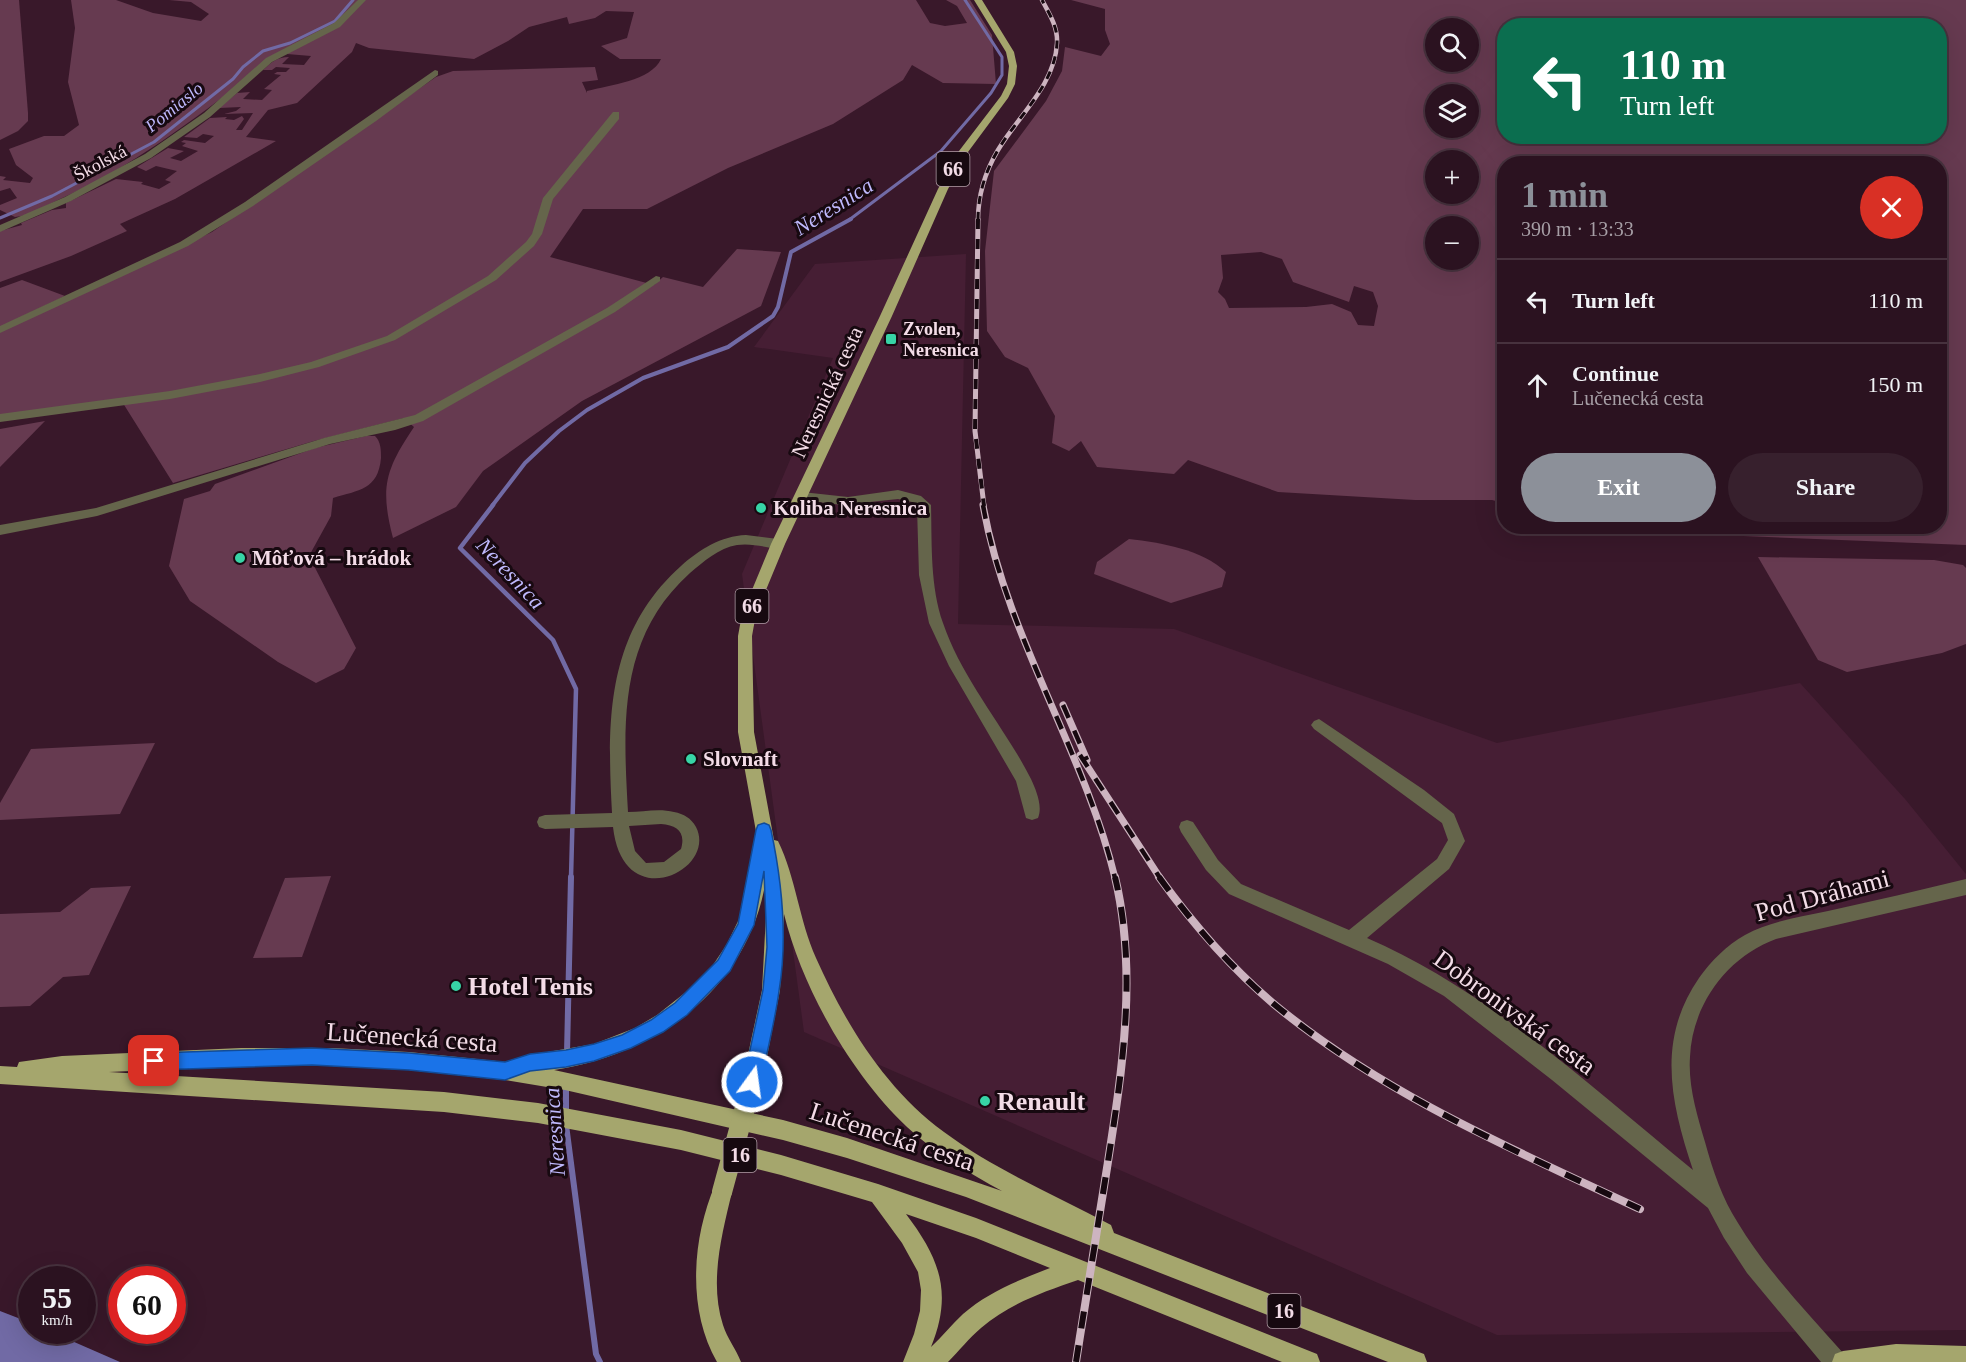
<!DOCTYPE html>
<html lang="en">
<head>
<meta charset="utf-8">
<style>
  :root { --surface:#2b1220; --page:#37202d; --text:#f1f3f6; --muted:#a69ea5; --line:#47323e; --accent:#8c9099 }
  body { margin:0; font-family:Georgia,serif; background:var(--page); color:var(--text); height:100vh; display:flex; flex-direction:column; font-size:22px; white-space:nowrap }
  * { box-sizing:border-box; margin:0 }
  p { font-size:20px; color:var(--muted) }
  .icon { flex:none; width:33px; height:33px; fill:none; stroke:currentColor; stroke-width:2; stroke-linecap:round; stroke-linejoin:round }
  .map { position:relative; flex:1; overflow:hidden }
  .side { position:absolute; left:1497px; top:156px; width:450px; height:378px; display:flex; flex-direction:column; background:var(--surface); border-radius:24px; box-shadow:0 6px 24px #0002,0 0 0 2px var(--line) }
  .side>* { flex:none }
  .banner { position:absolute; left:1497px; top:18px; width:450px; height:126px; border-radius:24px; box-shadow:0 6px 24px #0002,0 0 0 2px var(--line); background:#0b6e4f; color:#fff; overflow:hidden }
  .buttons { position:absolute; left:1425px; top:18px; display:grid; gap:12px }
  .buttons a { display:grid; place-items:center; width:54px; height:54px; border-radius:50%; background:var(--surface); box-shadow:0 6px 24px #0002,0 0 0 2px var(--line); font-size:30px }
  .speed { position:absolute; left:18px; top:1266px; display:flex; gap:12px; font-size:30px; font-weight:700; text-align:center }
  .speed>* { display:grid; place-content:center; width:78px; height:78px; border-radius:50%; background:var(--surface); box-shadow:0 6px 24px #0002,0 0 0 2px var(--line); line-height:1 }
  .speed small { font-size:15px; font-weight:400 }
  .speed .limit { border:9px solid #d22; background:#fff; color:#111 }
  .pin { position:absolute; display:grid; place-items:center; width:51px; height:51px; color:#fff; margin:-26px; border-radius:12px; box-shadow:0 3px 9px #0006 }
  .me { position:absolute; width:66px; margin:-33px; rotate:14deg; stroke-linejoin:round; filter:drop-shadow(0 0 4px #0008) }
  .turn { display:flex; align-items:center; gap:21px; height:126px; padding:0 24px; font-size:27px }
  .turn .icon { width:78px; height:78px; stroke-width:2.5 }
  .turn b { display:block; font-size:42px; line-height:51px }
  .round { display:grid; place-items:center; flex:none; width:63px; height:63px; border-radius:32px; background:var(--page) }
  .headline { display:flex; align-items:center; justify-content:space-between; height:102px; padding:0 24px }
  h1 { font-size:36px; font-weight:700; line-height:45px; color:var(--accent) }
  .action { display:flex; gap:12px; margin-top:auto; padding:12px 24px }
  .action a { flex:1; height:69px; border-radius:36px; background:var(--accent); color:#fff; font-size:24px; font-weight:700; line-height:69px; text-align:center }
  .action a+a { background:var(--page); color:var(--text) }
  ul { padding:0; list-style:none }
  li { display:flex; align-items:center; gap:18px; height:84px; padding:0 24px; border-top:2px solid var(--line) }
  li div { flex:1 }
  li b { display:block; font-size:22px }
  li em { font-style:normal }
  .map>svg:first-child { display:block }
</style>
</head>
<body>
<div class="map">
<svg width="1966" height="1362" viewBox="0 0 1966 1362">
  <rect width="100%" height="100%" fill="#39182a"/>
  <path fill="#461e34" d="M966,254L958,624L1174,629L1497,743L1800,683L1905,799L1966,874V1330L1497,1335L804,1032L742,574L833,358L754,347L815,264Z"/>
  <g fill="#663a50" fill-rule="evenodd">
    <path d="M0,0H19L28,113V121L18,131L0,140Z"/>
    <path d="M71,0H116L153,13L201,21L209,14L191,2L169,0H916L930,23L945,26L967,23L957,6L946,0H970L992,35L996,84L943,83L912,65L903,80L833,124L728,168L647,209H583L550,257L654,285L663,277L703,287L737,249L781,252L761,306L582,401L483,471L456,507L393,538C380,488 385,470 414,427L404,418L314,441L173,483L121,400L0,417V332L212,232L436,77L453,71L595,67L598,80L582,82L587,93V91C610,85 651,81 661,59H620L601,46L627,38L634,12L606,11L595,18L569,24L567,17L529,27L508,41L474,59L369,48L356,43L352,52L297,103L268,110L246,137L276,141L175,199L120,224L127,231L71,256L0,282V231L22,225L21,223L52,210L66,208V203L116,179L143,182L141,184L159,189L171,182L165,180L177,171L156,166L146,171L137,167L168,148L184,151L170,158L181,161L198,151L182,146L186,143L181,142L184,140L205,143L214,136L203,134L197,138L184,137L210,118L227,117L225,119L234,120L242,116L244,119L236,130H242L253,113L224,114L236,111L241,107L219,108L237,93L250,92L243,99L262,100L272,90L264,89L281,75L274,74L277,72H286L290,68L276,67L272,70H263C272,62 277,57 289,57L282,64L304,65L311,56L287,54L292,45C216,101 145,162 58,200C45,206 29,216 15,217L0,210V205L17,198L10,188L0,191V176L6,177L3,180L30,183L33,178L16,165L9,149L44,136H64L79,125L68,82L75,28Z"/>
    <path d="M1071,0H1966V545L1694,534L1640,527L1940,526V164H1504V503L1492,500H1415L1278,492L1188,460L1174,474L1097,467L1081,441L1069,451L1052,443L1055,416L1028,368L1005,357L987,331L985,251L994,171L1046,101L1062,71L1065,47L1101,56L1110,44L1105,30V9ZM1504,26H1940V136H1504ZM1436,28H1468V62H1436ZM1436,94H1468V128H1436ZM1436,160H1468V194H1436ZM1436,226H1468V260H1436ZM1261,252L1282,259L1293,282L1349,302L1354,286L1373,292L1378,306L1374,326L1358,325L1351,312L1332,304L1306,307L1229,308L1225,299L1218,292L1223,278L1221,255Z"/>
    <path d="M22,280L65,296L0,327V288Z"/>
    <path d="M45,421L0,467V429Z"/>
    <path d="M366,436H375C381,442 381,450 381,458C378,490 359,490 333,498L331,516L309,556L356,648L344,669L316,683L278,662L190,601L169,566L184,499L210,491L215,484L315,448Z"/>
    <path d="M1129,539C1162,543 1201,549 1226,572L1222,587L1171,603L1094,574L1097,562Z"/>
    <path d="M1758,557L1934,560L1963,565L1966,568V644L1942,653L1847,672L1818,660Z"/>
    <path d="M155,743L120,814L0,820V803L31,749Z"/>
    <path d="M331,876L302,957L253,958L285,878Z"/>
    <path d="M131,886L89,975L63,977L30,1006L0,1007V914L60,912L91,888Z"/>
  </g>
  <path fill="#716aa5" d="M0,1311L31,1323L32,1330L49,1331L120,1362H0Z"/>
  <g fill="none" stroke-linecap="round" stroke-linejoin="round">
    <g stroke="#716aa5" stroke-width="3">
      <path d="M0,218L52,196L154,142L233,79L243,67L263,51L290,43L335,21L353,0"/>
      <path d="M849,220L941,151L991,93L1002,75V57L965,0"/>
    </g>
    <path stroke="#716aa5" stroke-width="4" d="M492,506L525,463L559,431L587,410L643,378L728,347L773,316L778,307L791,252L851,219"/>
    <path stroke="#716aa5" stroke-width="4.5" d="M493,505L460,548L553,640L576,689L571,878"/>
    <g stroke="#716aa5" stroke-width="6">
      <path d="M567,1053L571,877"/>
      <path d="M566,1086V1113"/>
      <path d="M566,1125L596,1354L600,1362"/>
    </g>
    <g fill="#65654b" fill-rule="evenodd">
      <path d="M435,70L438,71V75L376,121L253,206L188,246L0,333V326L180,242L245,202Z"/>
      <path d="M613,112H619V119L553,199L542,234L534,246L496,280L395,340L319,367L260,382L170,399L0,422V414L170,391L260,374L311,362L387,336L488,276L526,242L532,234L543,198Z"/>
      <path d="M656,276L660,277V281L615,312L423,421L395,430L330,444L97,516L0,535V525L96,508L324,438L415,415L607,308Z"/>
      <path d="M898,490L921,496L931,505C932,544 930,586 943,623C962,679 1004,726 1031,779C1036,790 1043,806 1038,818L1032,820L1026,818L1016,781L949,666L929,623L919,575L917,507L912,502L898,499L842,505L802,500L795,496L802,492L848,497Z"/>
      <path d="M746,535L778,539L785,544L778,549C764,547 751,543 737,545C719,548 703,562 690,573C618,638 623,723 628,812C643,812 659,808 674,812C684,814 691,818 696,827C718,870 623,917 613,827L545,829L539,827L537,822L539,817L545,815L612,813C607,720 606,633 681,566C700,549 721,536 746,535ZM661,824C677,825 686,832 681,849L664,862L646,863L635,851L629,826Z"/>
      <path d="M1319,719L1424,790L1454,814L1465,841L1449,869L1367,938C1486,989 1593,1088 1693,1170C1671,1104 1656,1040 1699,978C1711,961 1727,945 1745,935C1770,921 1801,917 1828,911C1874,901 1920,890 1966,879V895L1776,939C1727,957 1692,1005 1690,1057C1688,1086 1697,1115 1705,1142C1713,1171 1722,1198 1738,1223C1767,1271 1807,1312 1844,1354L1847,1362H1821L1747,1273L1724,1238L1708,1208L1552,1080L1444,996L1388,964L1229,894L1206,870L1181,832L1179,827L1181,822L1187,820L1193,822L1218,860L1241,884L1349,930L1437,859L1448,840L1442,823L1314,729L1311,725L1314,721Z"/>
    </g>
    <path fill="#65654b" fill-rule="evenodd" d="M358,0H366L340,27L272,62L210,117L151,158L71,201L0,232V225L65,197L145,154L204,113L266,58L334,23Z"/>
    <g fill="#a5a66d" fill-rule="evenodd">
      <path d="M974,0H982L1014,52L1017,66L1015,84L1008,98L968,152L948,189L892,316L785,544L756,614L752,636L754,732L774,840L778,841C796,878 799,920 816,958C845,1023 885,1089 944,1132C995,1170 1055,1195 1111,1225L1114,1233L1416,1351L1424,1354L1427,1362H1388L966,1197L847,1158L783,1140L565,1090L505,1080L409,1070L332,1066H241L109,1072L444,1092L538,1103L681,1130L781,1155L878,1184L976,1218L1317,1354L1320,1362H1282L1078,1280C1043,1292 1009,1304 981,1328C969,1338 959,1351 948,1362H903L914,1334L920,1311L921,1290L918,1272L902,1243L872,1202L781,1175L681,1150L538,1123L444,1112L0,1084V1066L17,1067L19,1062L62,1056L241,1048H332L409,1052L506,1062L530,1055L594,1044L635,1028L657,1015L696,984L713,965L727,944L740,917L754,842L757,837L738,732V636L742,614L771,544L880,316L938,189L959,151L1001,96L1007,84L1009,66L1006,52ZM765,885L766,914L762,990L742,1082L745,1089L752,1091L759,1089L762,1082L780,990L784,914C802,988 851,1074 907,1127C935,1153 969,1173 1002,1191L847,1138L783,1120L554,1070C655,1055 746,990 765,885ZM906,1214L976,1238L1050,1268C1019,1280 988,1292 963,1314C952,1324 942,1337 931,1347C953,1293 940,1259 906,1214Z"/>
      <path d="M722,1182L729,1185L732,1192C722,1234 709,1282 723,1325C727,1338 736,1349 741,1362H717C687,1310 692,1239 715,1185Z"/>
      <path d="M1896,1344L1966,1346V1362H1832L1835,1354L1843,1351Z"/>
    </g>
    <g stroke="#cdb4c0" stroke-width="4.5">
      <path id="rail-far3" d="M978,220C978,195 985,172 998,150C1018,116 1055,85 1057,43C1058,27 1049,13 1042,0"/>
    </g>
    <g stroke="#cdb4c0" stroke-width="5">
      <path id="rail-far2" d="M978,219L975,431L984,506"/>
    </g>
    <g stroke="#cdb4c0" stroke-width="7">
      <g id="rail-far1">
        <path d="M983,505C1006,636 1084,750 1115,878"/>
        <path d="M1063,705L1087,760"/>
        <path d="M1080,755L1160,878"/>
      </g>
    </g>
    <g stroke="#cdb4c0" stroke-width="8">
      <g id="rail">
        <path d="M1159,877C1193,924 1231,968 1275,1005C1383,1094 1514,1150 1640,1209"/>
        <path d="M1076,1362C1086,1297 1097,1232 1107,1168C1122,1072 1138,973 1115,877"/>
      </g>
    </g>
    <use href="#rail-far3" stroke="#170910" stroke-width="3" stroke-dasharray="8" stroke-linecap="butt"/>
    <use href="#rail-far2" stroke="#170910" stroke-width="4" stroke-dasharray="10" stroke-linecap="butt"/>
    <use href="#rail-far1" stroke="#170910" stroke-width="4.5" stroke-dasharray="14" stroke-linecap="butt"/>
    <use href="#rail" stroke="#170910" stroke-width="6" stroke-dasharray="17" stroke-linecap="butt"/>
    <path stroke="#a5a66d" stroke-width="20" d="M722,1192L752,1082"/>
  </g>
  <path fill="#1a73e8" stroke="#114b97" stroke-width="1.5" d="M764,823L769,825L771,830C782,882 788,937 779,991C775,1021 767,1051 761,1082L758,1088L752,1090L746,1088L743,1082L763,990L767,947L764,871L754,925L730,971L687,1015L663,1032L631,1048L594,1061L566,1067L530,1071L505,1080L409,1070L312,1065L154,1070L148,1067L146,1061L148,1055L154,1053L312,1048L409,1053L505,1062L530,1054L566,1050L594,1044L622,1035L651,1020L675,1003L718,960L738,924L756,830L758,825Z"/>
  <g fill="#37d4a6" stroke="#170910" stroke-width="2">
    <rect x="885" y="333" width="12" height="12" rx="3"/>
    <circle cx="761" cy="508" r="6"/>
    <circle cx="240" cy="558" r="6"/>
    <circle cx="691" cy="759" r="6"/>
    <circle cx="456" cy="986" r="6"/>
    <circle cx="985" cy="1101" r="6"/>
  </g>
  <g text-anchor="middle" stroke-width="6" stroke-linejoin="round" paint-order="stroke">
    <g font-size="18" font-style="italic" fill="#beb8fc" stroke="#170910">
      <text transform="translate(174 107) rotate(-39)" y="6">Pomiaslo</text>
    </g>
    <g font-size="18" fill="#f3dce7" stroke="#170910">
      <text transform="translate(100 163) rotate(-28)" y="6">Školská</text>
    </g>
    <g font-size="18" font-weight="bold" fill="#f3dce7" stroke="#170910" text-anchor="start">
      <text x="903" y="335">Zvolen,<tspan x="903" dy="21">Neresnica</tspan></text>
    </g>
    <g fill="#170910" stroke="#b19da6" stroke-width="1.5">
      <rect x="936.5" y="152" width="33" height="34" rx="4.5"/>
      <rect x="735.5" y="589" width="33" height="34" rx="4.5"/>
      <rect x="723.5" y="1138" width="33" height="34" rx="4.5"/>
      <rect x="1267.5" y="1294" width="33" height="34" rx="4.5"/>
    </g>
    <g font-size="20" font-weight="bold" fill="#f3dce7">
      <text x="953" y="176">66</text>
      <text x="752" y="613">66</text>
      <text x="740" y="1162">16</text>
      <text x="1284" y="1318">16</text>
    </g>
    <g font-size="21" fill="#f3dce7" stroke="#170910">
      <text transform="translate(827 392) rotate(-65)" y="7">Neresnická cesta</text>
    </g>
    <g font-size="21" font-weight="bold" fill="#f3dce7" stroke="#170910" text-anchor="start">
      <text x="773" y="515">Koliba Neresnica</text>
      <text x="252" y="565">Môťová – hrádok</text>
      <text x="703" y="766">Slovnaft</text>
    </g>
    <g font-size="22" font-style="italic" fill="#beb8fc" stroke="#170910">
      <text transform="translate(833 206) rotate(-32)" y="8">Neresnica</text>
      <text transform="translate(511 573) rotate(47)" y="8">Neresnica</text>
      <text transform="translate(554 1132) rotate(-94)" y="8">Neresnica</text>
    </g>
    <g font-size="26" fill="#f3dce7" stroke="#170910">
      <text transform="translate(1822 895) rotate(-15)" y="9">Pod Dráhami</text>
      <text transform="translate(1515 1012) rotate(36)" y="9">Dobronivská cesta</text>
      <text transform="translate(412 1037) rotate(4)" y="9">Lučenecká cesta</text>
      <text transform="translate(892 1136) rotate(18)" y="9">Lučenecká cesta</text>
    </g>
    <g font-size="26" font-weight="bold" fill="#f3dce7" stroke="#170910" text-anchor="start">
      <text x="468" y="995">Hotel Tenis</text>
      <text x="997" y="1110">Renault</text>
    </g>
  </g>
</svg>
<div class="buttons">
<a><svg class="icon" aria-label="search" viewBox="0 0 24 24"><circle cx="10" cy="10" r="6"/><path d="M15 15l6 6"/></svg></a>
<a><svg class="icon" aria-label="layers" viewBox="0 0 24 24"><path d="M12 4l9 5-9 5-9-5zM3 14l9 5 9-5"/></svg></a>
<a>+</a>
<a>−</a>
</div>
<div class="speed"><div>55<small>km/h</small></div><div class="limit">60</div></div>
<div class="pin" style="left:154px;top:1061px;background:#d93025"><svg class="icon" aria-label="arrive" viewBox="0 0 24 24"><path d="M6 21V4h12l-3 4 3 4H6"/></svg></div>
<svg class="me" style="left:752px;top:1082px" viewBox="-20 -20 40 40"><circle r="17" fill="#1a73e8" stroke="#fff" stroke-width="3"/><path d="M0-11L8 9 0 5-8 9z" fill="#fff"/></svg>
<div class="banner">
<div class="turn"><svg class="icon" aria-label="left" viewBox="0 0 24 24"><path d="M17 20v-9H6M10 6l-5 5 5 5"/></svg><div><b>110 m</b>Turn left</div></div>
</div>
<section class="side">
<div class="headline"><div><h1>1 min</h1><p>390 m · 13:33</p></div><a class="round" style="background:#d93025;color:#fff"><svg class="icon" aria-label="close" viewBox="0 0 24 24"><path d="M6 6l12 12M18 6L6 18"/></svg></a></div>
<ul>
<li><svg class="icon" aria-label="left" viewBox="0 0 24 24"><path d="M17 20v-9H6M10 6l-5 5 5 5"/></svg><div><b>Turn left</b></div><em>110 m</em></li>
<li><svg class="icon" aria-label="ahead" viewBox="0 0 24 24"><path d="M12 20V5M6 11l6-6 6 6"/></svg><div><b>Continue</b><p>Lučenecká cesta</p></div><em>150 m</em></li>
</ul>
<div class="action"><a>Exit</a><a>Share</a></div>
</section>
</div>
</body>
</html>
